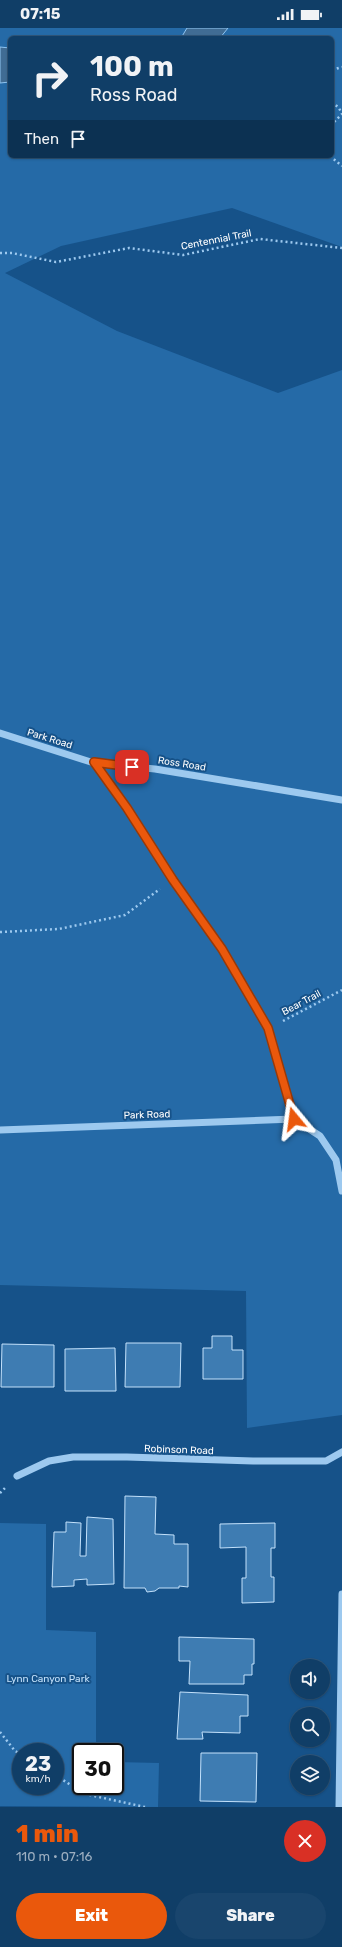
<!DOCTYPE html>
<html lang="en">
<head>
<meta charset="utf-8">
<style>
  :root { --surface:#103e67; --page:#19456d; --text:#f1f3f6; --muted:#9caec0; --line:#30577b; --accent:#ea580c }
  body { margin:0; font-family:Rubik,sans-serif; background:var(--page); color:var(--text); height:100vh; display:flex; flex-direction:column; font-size:15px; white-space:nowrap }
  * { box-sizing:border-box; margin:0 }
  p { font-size:13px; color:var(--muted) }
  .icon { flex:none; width:22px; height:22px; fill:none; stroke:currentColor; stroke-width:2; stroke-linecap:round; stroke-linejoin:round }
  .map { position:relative; height:1779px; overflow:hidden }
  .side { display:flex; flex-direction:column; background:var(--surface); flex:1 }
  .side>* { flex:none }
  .banner { position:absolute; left:8px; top:8px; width:326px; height:122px; border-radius:6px; box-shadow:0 1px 3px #0004,0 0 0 1px var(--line); background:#103e67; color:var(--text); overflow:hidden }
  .buttons { position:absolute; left:290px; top:1631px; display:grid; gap:8px }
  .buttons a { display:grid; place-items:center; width:40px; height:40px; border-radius:50%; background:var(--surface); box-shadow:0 1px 3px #0004,0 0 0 1px var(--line); font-size:20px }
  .speed { position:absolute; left:12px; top:1715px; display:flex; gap:8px; font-size:20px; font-weight:700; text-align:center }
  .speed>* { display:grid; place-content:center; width:52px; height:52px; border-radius:50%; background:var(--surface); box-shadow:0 1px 3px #0004,0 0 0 1px var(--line); line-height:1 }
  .speed small { font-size:10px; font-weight:400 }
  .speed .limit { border:2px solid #111; border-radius:6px; background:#fff; color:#111 }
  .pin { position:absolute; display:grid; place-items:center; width:34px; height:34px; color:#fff; margin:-17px; border-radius:8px; box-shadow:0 2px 6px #0006 }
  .me { position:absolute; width:44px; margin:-22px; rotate:344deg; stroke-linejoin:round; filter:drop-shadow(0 0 3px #0008) }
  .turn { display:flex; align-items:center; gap:14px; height:84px; padding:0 16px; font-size:18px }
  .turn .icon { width:52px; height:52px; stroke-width:2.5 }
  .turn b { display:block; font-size:28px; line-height:34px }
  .then { display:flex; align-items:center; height:38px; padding:0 16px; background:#0003; gap:8px; font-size:15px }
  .round { display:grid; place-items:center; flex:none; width:42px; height:42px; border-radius:21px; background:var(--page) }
  .overview { display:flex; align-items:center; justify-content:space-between; height:68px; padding:0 16px }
  h1 { font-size:24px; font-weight:800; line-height:30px; color:var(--accent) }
  .cta { display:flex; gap:8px; margin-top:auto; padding:8px 16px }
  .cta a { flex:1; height:46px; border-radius:24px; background:var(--accent); color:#fff; font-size:16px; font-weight:800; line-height:46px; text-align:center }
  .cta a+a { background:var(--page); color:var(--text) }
  .status { display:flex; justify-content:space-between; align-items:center; height:28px; padding:0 20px; background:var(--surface); direction:ltr }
  .status svg { height:11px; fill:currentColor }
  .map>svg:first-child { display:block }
</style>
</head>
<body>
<div class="status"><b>07:15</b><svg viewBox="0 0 49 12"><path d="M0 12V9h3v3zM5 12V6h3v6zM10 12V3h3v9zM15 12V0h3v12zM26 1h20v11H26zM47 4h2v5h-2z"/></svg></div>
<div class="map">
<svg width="342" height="1779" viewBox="0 0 342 1779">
  <rect width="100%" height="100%" fill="#165289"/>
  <g fill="#256aa7" fill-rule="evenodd">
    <path d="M0,0H187L181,10H10V20L0,19Z"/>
    <path d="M228,0H342V219L232,180L61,218L5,245L117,303L278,365L342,342V1387L247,1400L246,1263L0,1257V55L10,54V128H332V10H220Z"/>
    <path d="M0,1495L46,1496V1602L96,1604V1724H81V1758H115V1734L159,1735L158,1779L0,1778ZM21,1724H55V1758H21Z"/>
  </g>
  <g fill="#406c94" stroke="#8fc5f2">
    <path d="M187,0H228L220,10H181Z"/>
    <path d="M0,19L10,20V54L0,55Z"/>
  </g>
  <g fill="#3e7cb2" stroke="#c3e1fb">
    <path d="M212,1308H232V1322H243V1351H203V1320H212Z"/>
    <path d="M126,1315H181L180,1359H125Z"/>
    <path d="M2,1316L54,1317V1359H1Z"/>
    <path d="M115,1320L116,1363H65V1321Z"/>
    <path d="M125,1468L156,1469L155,1506L174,1507V1516H188V1559L179,1558V1560H159L155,1563L147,1564L145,1560H124Z"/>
    <path d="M87,1489L113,1491L114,1556L87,1557V1551L74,1552V1558L52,1559L54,1504H66V1494L81,1495L80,1528H86Z"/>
    <path d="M275,1495V1520H271V1549H274V1574L242,1575V1550H246V1519L220,1520V1496Z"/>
    <path d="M179,1609L254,1611V1636H252V1647H244V1656H189L190,1633H179Z"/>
    <path d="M180,1664L248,1667V1688H240V1705L202,1704L203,1711H177Z"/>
    <path d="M201,1725H257L256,1774L200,1773Z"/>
  </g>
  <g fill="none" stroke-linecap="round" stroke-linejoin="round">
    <g stroke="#9dc9ef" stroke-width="2.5" stroke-dasharray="2 3" stroke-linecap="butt">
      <path d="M332,42L342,39"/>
      <path d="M332,74L339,80L342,86L332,96"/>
      <path d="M330,128L342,138"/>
      <path d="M0,225H12L56,234L129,220L183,227L260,211L342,220"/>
      <path d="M0,904L59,901L125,887L160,861"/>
      <path d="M283,993L342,962"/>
      <path d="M0,1465L5,1460"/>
      <path d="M0,1704L15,1723L21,1726"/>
      <path d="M55,1747L85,1766L145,1779"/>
    </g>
    <g stroke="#9dc9ef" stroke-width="7">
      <path d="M0,705L94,735L155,741L342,772"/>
      <path d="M94,735L127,780L173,852L222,921L268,1000L294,1091"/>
      <path d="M294,1091L320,1108L336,1132L342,1163"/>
      <path d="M0,1102L294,1091"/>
      <path d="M17,1448L49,1433L73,1429H127L253,1433H326L342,1424"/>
      <path d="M339,1779L342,1566"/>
    </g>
  </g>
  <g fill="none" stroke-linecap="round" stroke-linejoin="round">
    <g stroke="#983908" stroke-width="10">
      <path id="route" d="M132,739L94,734L127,780L173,852L222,921L268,1000L294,1091"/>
    </g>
    <use href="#route" stroke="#ea580c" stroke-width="7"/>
  </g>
  <g text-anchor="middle" stroke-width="4" stroke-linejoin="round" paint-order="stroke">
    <g font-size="10" fill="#fff" stroke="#165289">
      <text transform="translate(216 211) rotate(-11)" y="4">Centennial Trail</text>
      <text transform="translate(50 710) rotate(17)" y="4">Park Road</text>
      <text transform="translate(182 735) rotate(9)" y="4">Ross Road</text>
      <text transform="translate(301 974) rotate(-28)" y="4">Bear Trail</text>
      <text transform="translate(147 1086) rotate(-2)" y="4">Park Road</text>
      <text transform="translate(179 1421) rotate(2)" y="4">Robinson Road</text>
    </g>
    <g font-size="10" fill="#c3e1fb" stroke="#165289">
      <text x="48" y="1654">Lynn Canyon Park</text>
    </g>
  </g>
</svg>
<div class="buttons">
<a><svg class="icon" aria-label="sound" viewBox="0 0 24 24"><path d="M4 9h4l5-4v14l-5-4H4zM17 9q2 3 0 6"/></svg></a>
<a><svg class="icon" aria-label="search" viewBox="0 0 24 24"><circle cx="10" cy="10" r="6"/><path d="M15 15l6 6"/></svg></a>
<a><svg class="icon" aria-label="layers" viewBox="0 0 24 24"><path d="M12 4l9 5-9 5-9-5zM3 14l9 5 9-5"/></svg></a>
</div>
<div class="speed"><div>23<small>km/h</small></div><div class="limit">30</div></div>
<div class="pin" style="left:132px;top:739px;background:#d93025"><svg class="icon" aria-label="arrive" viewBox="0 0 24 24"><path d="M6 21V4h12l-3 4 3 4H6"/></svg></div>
<svg class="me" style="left:294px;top:1091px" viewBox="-20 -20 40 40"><path d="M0-17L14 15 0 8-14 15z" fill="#ea580c" stroke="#fff" stroke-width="4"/></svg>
<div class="banner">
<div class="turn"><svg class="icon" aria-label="right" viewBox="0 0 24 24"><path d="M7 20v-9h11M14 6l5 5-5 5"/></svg><div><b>100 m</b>Ross Road</div></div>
<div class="then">Then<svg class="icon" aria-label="arrive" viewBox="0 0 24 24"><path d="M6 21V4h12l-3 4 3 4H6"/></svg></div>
</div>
</div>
<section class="side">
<div class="overview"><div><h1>1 min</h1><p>110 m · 07:16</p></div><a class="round" style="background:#d93025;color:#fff"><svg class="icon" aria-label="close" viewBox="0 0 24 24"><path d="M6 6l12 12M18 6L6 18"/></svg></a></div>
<div class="cta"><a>Exit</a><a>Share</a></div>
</section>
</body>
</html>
